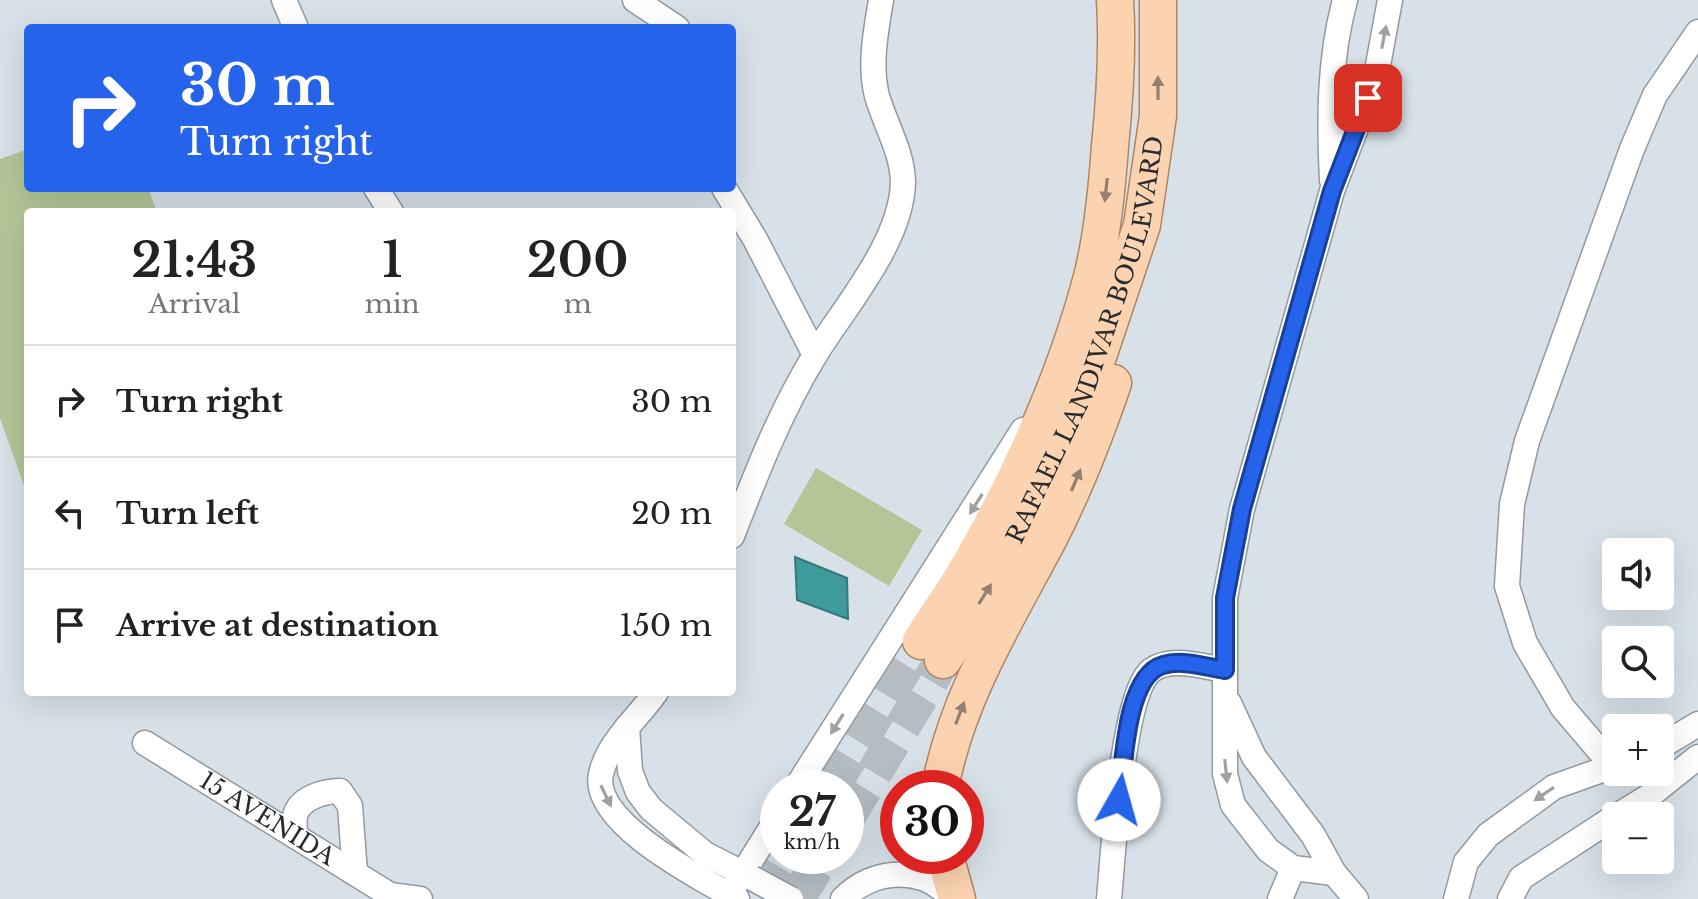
<!DOCTYPE html>
<html lang="en">
<head>
<meta charset="utf-8">
<style>
  :root { --surface:#fff; --page:#f6f6f6; --text:#222; --muted:#767676; --line:#e0e0e0 }
  body { margin:0; font-family:"Libre Baskerville",serif; background:var(--page); color:var(--text); height:100vh; display:flex; flex-direction:column; font-size:30px; white-space:nowrap }
  * { box-sizing:border-box; margin:0 }
  p { font-size:26px; color:var(--muted) }
  .icon { flex:none; width:44px; height:44px; fill:none; stroke:currentColor; stroke-width:2; stroke-linecap:round; stroke-linejoin:round }
  .map { position:relative; flex:1; overflow:hidden }
  .details { position:absolute; left:24px; top:208px; width:712px; height:488px; display:flex; flex-direction:column; background:var(--surface); border-radius:8px; box-shadow:0 8px 32px #0002 }
  .details>* { flex:none }
  .guide { position:absolute; left:24px; top:24px; width:712px; height:168px; border-radius:8px; box-shadow:0 8px 32px #0002; background:#2563eb; color:#fff; overflow:hidden }
  .controls { position:absolute; left:1602px; top:538px; display:grid; gap:16px }
  .controls a { display:grid; place-items:center; width:72px; height:72px; border-radius:8px; background:var(--surface); box-shadow:0 8px 32px #0002; font-size:40px }
  .speed { position:absolute; left:760px; top:770px; display:flex; gap:16px; font-size:40px; font-weight:700; text-align:center }
  .speed>* { display:grid; place-content:center; width:104px; height:104px; border-radius:50%; background:var(--surface); box-shadow:0 8px 32px #0002; line-height:1 }
  .speed small { font-size:20px; font-weight:400 }
  .speed .limit { border:12px solid #d22; background:#fff; color:#111 }
  .pin { position:absolute; display:grid; place-items:center; width:68px; height:68px; color:#fff; margin:-34px; border-radius:16px; box-shadow:0 4px 12px #0006 }
  .me { position:absolute; width:88px; margin:-44px; rotate:7deg; stroke-linejoin:round; filter:drop-shadow(0 0 6px #0008) }
  .turn { display:flex; align-items:center; gap:28px; height:168px; padding:0 24px; font-size:36px }
  .turn .icon { width:104px; height:104px; stroke-width:2.5 }
  .turn b { display:block; font-size:56px; line-height:68px }
  .eta { display:flex; justify-content:space-evenly; align-items:center; height:136px; text-align:center }
  .eta b { font-size:48px; font-weight:600; line-height:56px }
  ul { padding:0; list-style:none }
  li { display:flex; align-items:center; gap:24px; height:112px; padding:0 24px; border-top:2px solid var(--line) }
  li div { flex:1 }
  li b { display:block; font-size:30px }
  li em { font-style:normal }
  .map>svg:first-child { display:block }
</style>
</head>
<body>
<div class="map">
<svg width="1698" height="899" viewBox="0 0 1698 899">
  <rect width="100%" height="100%" fill="#d8e1e8"/>
  <g fill="#b2c698">
    <path d="M28,149V188H148L157,212H28V497L0,418V159Z"/>
    <path d="M816,468L922,530L889,586L784,524Z"/>
  </g>
  <path fill="#3f9a9c" stroke="#38797b" stroke-width="2" d="M795,557L847,578L848,619L797,600Z"/>
  <g fill="none" stroke-linecap="round" stroke-linejoin="round">
    <g stroke="#b5bdc3" stroke-width="36" stroke-dasharray="36 18" stroke-linecap="butt">
      <path d="M831,788L921,641"/>
      <path d="M846,819L943,660"/>
      <path d="M763,899L789,856"/>
      <path d="M797,899L823,856"/>
    </g>
    <g stroke="#929aa1" stroke-width="27">
      <g id="street">
        <path d="M284,0L296,28"/>
        <path d="M635,0L677,28"/>
        <path d="M1332,180C1329,119 1329,59 1345,0"/>
        <path d="M376,188L391,212"/>
        <path d="M724,188L755,239L815,355"/>
        <path d="M732,536C756,474 780,412 815,355C845,306 901,243 903,183C903,153 885,124 877,96C869,65 876,31 881,0"/>
        <path d="M656,692C638,718 608,742 601,774C590,823 703,879 737,899"/>
        <path d="M1229,703L1254,757L1313,835L1334,873L1356,899"/>
        <path d="M627,727L630,771L638,792L651,809L705,854L752,878"/>
        <path id="s1" d="M145,743L390,895L393,899"/>
        <path d="M1660,747L1698,724"/>
        <path d="M1616,770L1563,708L1525,643L1507,586L1512,504L1527,441L1632,149L1655,95L1698,32"/>
        <path d="M796,788L1023,430"/>
        <path d="M1617,816L1648,797L1698,757"/>
        <path d="M295,836C295,830 294,822 295,816C299,798 324,791 340,791L350,806L355,873"/>
        <path d="M1334,873L1293,868L1268,850L1233,805L1225,774V598L1242,509L1332,191L1376,76L1390,0"/>
        <path d="M735,886L778,817"/>
        <path d="M390,895L420,899"/>
        <path d="M843,899C872,868 924,865 952,899"/>
        <path d="M1109,899C1113,857 1122,692 1152,670C1172,656 1203,667 1225,670"/>
        <path d="M1280,899L1293,868"/>
        <path d="M1456,899L1466,862L1488,835L1554,787L1616,765"/>
        <path d="M1510,899L1521,878L1616,816"/>
      </g>
    </g>
    <g stroke="#b08562" stroke-width="39">
      <g id="primary">
        <path d="M921,641C939,612 960,584 976,554C1025,466 1068,370 1093,273C1103,231 1107,189 1110,146C1115,97 1118,49 1115,0"/>
        <path id="s2" d="M943,660L1001,568L1086,392L1142,225L1158,116V0"/>
        <path d="M940,788C957,696 1007,618 1050,536C1075,487 1095,435 1113,383"/>
        <path d="M945,856L957,899"/>
      </g>
    </g>
    <use href="#street" stroke="#fff" stroke-width="24"/>
    <use href="#primary" stroke="#fbd3b1" stroke-width="36"/>
    <g stroke="#929aa1" stroke-width="27" stroke-linecap="butt">
      <path id="street-bridge" d="M752,878L791,899"/>
    </g>
    <use href="#street-bridge" stroke="#fff" stroke-width="24"/>
  </g>
  <defs><path id="oneway-solid" d="M-6-.8H1V-3.2L6.5 0L1 3.2V.8H-6Z" transform="scale(2)"/></defs>
  <g fill="#9fa0a1">
    <use href="#oneway-solid" transform="translate(1384 37) rotate(-79)"/>
    <use href="#oneway-solid" transform="translate(976 504) rotate(122)"/>
    <use href="#oneway-solid" transform="translate(837 724) rotate(122)"/>
    <use href="#oneway-solid" transform="translate(1226 771) rotate(84)"/>
    <use href="#oneway-solid" transform="translate(1544 794) rotate(146)"/>
    <use href="#oneway-solid" transform="translate(606 796) rotate(64)"/>
  </g>
  <g fill="#928070">
    <use href="#oneway-solid" transform="translate(1158 88) rotate(-90)"/>
    <use href="#oneway-solid" transform="translate(1106 190) rotate(96)"/>
    <use href="#oneway-solid" transform="translate(1076 480) rotate(-67)"/>
    <use href="#oneway-solid" transform="translate(985 594) rotate(-58)"/>
    <use href="#oneway-solid" transform="translate(960 713) rotate(-69)"/>
  </g>
  <g fill="none" stroke-linecap="round" stroke-linejoin="round">
    <g stroke="#184099" stroke-width="20">
      <path id="route" d="M1119,800C1124,766 1125,676 1163,665C1182,659 1206,667 1225,670V598L1242,509L1332,191L1368,98"/>
    </g>
    <use href="#route" stroke="#2563eb" stroke-width="14"/>
  </g>
  <g text-anchor="middle" stroke-width="8" stroke-linejoin="round" paint-order="stroke">
    <g font-size="24" fill="#292c2f" stroke="#e5eef6">
      <text dy="8" stroke="none"><textPath href="#s2" startOffset="354">RAFAEL LANDIVAR BOULEVARD</textPath></text>
      <text dy="8" stroke="none"><textPath href="#s1" startOffset="144">15 AVENIDA</textPath></text>
    </g>
  </g>
</svg>
<div class="controls">
<a><svg class="icon" aria-label="sound" viewBox="0 0 24 24"><path d="M4 9h4l5-4v14l-5-4H4zM17 9q2 3 0 6"/></svg></a>
<a><svg class="icon" aria-label="search" viewBox="0 0 24 24"><circle cx="10" cy="10" r="6"/><path d="M15 15l6 6"/></svg></a>
<a>+</a>
<a>−</a>
</div>
<div class="speed"><div>27<small>km/h</small></div><div class="limit">30</div></div>
<div class="pin" style="left:1368px;top:98px;background:#d93025"><svg class="icon" aria-label="arrive" viewBox="0 0 24 24"><path d="M6 21V4h12l-3 4 3 4H6"/></svg></div>
<svg class="me" style="left:1119px;top:800px" viewBox="-20 -20 40 40"><circle r="19" fill="#fff"/><path d="M0-13L10 11 0 6-10 11z" fill="#2563eb"/></svg>
<div class="guide">
<div class="turn"><svg class="icon" aria-label="right" viewBox="0 0 24 24"><path d="M7 20v-9h11M14 6l5 5-5 5"/></svg><div><b>30 m</b>Turn right</div></div>
</div>
<section class="details">
<div class="eta">
<div><b>21:43</b><p>Arrival</p></div>
<div><b>1</b><p>min</p></div>
<div><b>200</b><p>m</p></div>
</div>
<ul>
<li><svg class="icon" aria-label="right" viewBox="0 0 24 24"><path d="M7 20v-9h11M14 6l5 5-5 5"/></svg><div><b>Turn right</b></div><em>30 m</em></li>
<li><svg class="icon" aria-label="left" viewBox="0 0 24 24"><path d="M17 20v-9H6M10 6l-5 5 5 5"/></svg><div><b>Turn left</b></div><em>20 m</em></li>
<li><svg class="icon" aria-label="arrive" viewBox="0 0 24 24"><path d="M6 21V4h12l-3 4 3 4H6"/></svg><div><b>Arrive at destination</b></div><em>150 m</em></li>
</ul>
</section>
</div>
</body>
</html>
